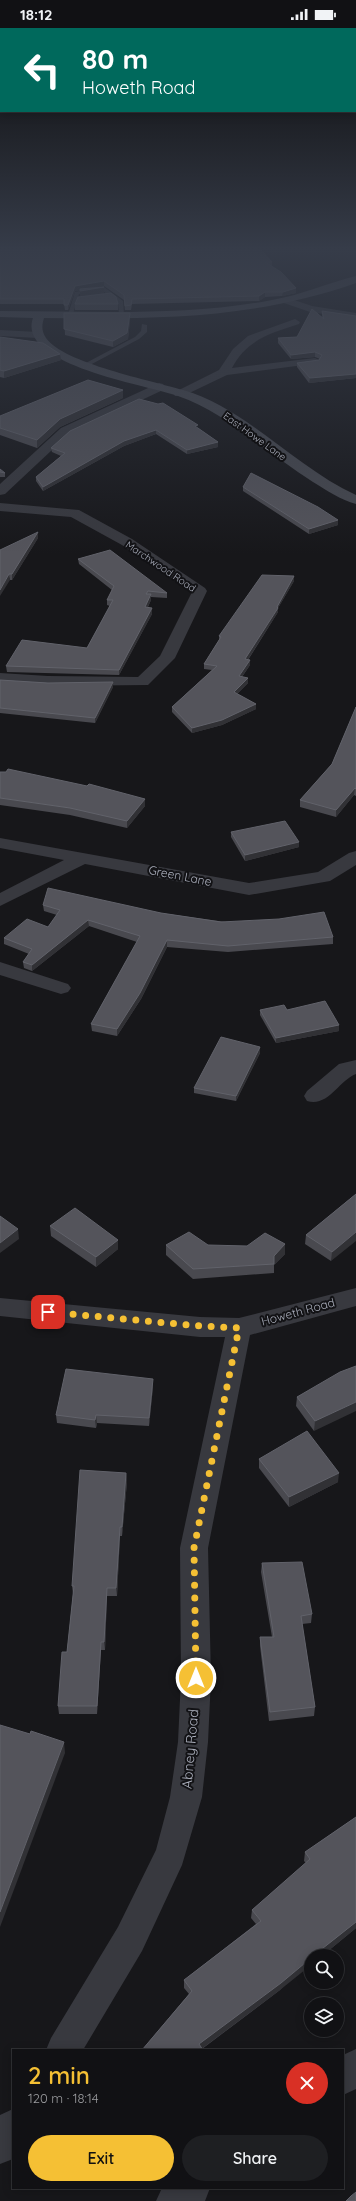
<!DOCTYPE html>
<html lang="en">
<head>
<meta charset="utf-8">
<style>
  :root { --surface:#111114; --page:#1e1f22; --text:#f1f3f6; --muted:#9c9da0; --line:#303134; --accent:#f5c034 }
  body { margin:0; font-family:Quicksand,sans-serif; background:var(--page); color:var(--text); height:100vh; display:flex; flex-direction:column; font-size:15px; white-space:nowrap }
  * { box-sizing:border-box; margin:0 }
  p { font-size:13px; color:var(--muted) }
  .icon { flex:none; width:22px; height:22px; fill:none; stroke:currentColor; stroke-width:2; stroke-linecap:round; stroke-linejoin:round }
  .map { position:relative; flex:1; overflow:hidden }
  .details { position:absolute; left:12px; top:2021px; width:332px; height:140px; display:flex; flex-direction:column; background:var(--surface); border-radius:0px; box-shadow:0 2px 10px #0003,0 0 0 1px var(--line) }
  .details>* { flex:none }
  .guide { position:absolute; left:0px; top:0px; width:356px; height:84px; box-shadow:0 2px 10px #0003,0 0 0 1px var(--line); background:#00695c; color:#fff; overflow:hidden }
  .controls { position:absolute; left:304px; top:1921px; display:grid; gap:8px }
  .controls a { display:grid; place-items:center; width:40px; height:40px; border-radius:50%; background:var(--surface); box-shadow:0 2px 10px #0003,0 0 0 1px var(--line); font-size:20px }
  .pin { position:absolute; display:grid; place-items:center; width:34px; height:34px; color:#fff; margin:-17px; border-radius:8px; box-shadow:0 2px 6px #0006 }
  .me { position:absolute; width:44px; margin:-22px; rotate:0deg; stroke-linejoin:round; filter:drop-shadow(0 0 3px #0008) }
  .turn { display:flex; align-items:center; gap:14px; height:84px; padding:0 16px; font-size:18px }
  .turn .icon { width:52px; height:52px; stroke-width:2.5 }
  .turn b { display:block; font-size:28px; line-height:34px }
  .round { display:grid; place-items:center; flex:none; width:42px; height:42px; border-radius:21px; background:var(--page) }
  .headline { display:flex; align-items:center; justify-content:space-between; height:68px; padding:0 16px }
  h1 { font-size:24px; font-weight:600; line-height:30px; color:var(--accent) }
  .primary-button { display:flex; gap:8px; margin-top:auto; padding:8px 16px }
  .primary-button a { flex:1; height:46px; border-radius:24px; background:var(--accent); color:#111; font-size:16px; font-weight:600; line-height:46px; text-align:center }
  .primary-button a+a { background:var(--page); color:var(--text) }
  .status { display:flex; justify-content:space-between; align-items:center; height:28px; padding:0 20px; background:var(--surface); direction:ltr }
  .status svg { height:11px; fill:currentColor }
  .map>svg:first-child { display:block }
</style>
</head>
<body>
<div class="status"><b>18:12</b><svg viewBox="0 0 49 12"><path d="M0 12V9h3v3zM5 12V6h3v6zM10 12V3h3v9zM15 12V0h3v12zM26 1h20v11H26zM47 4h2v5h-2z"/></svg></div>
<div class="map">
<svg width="356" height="2173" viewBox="0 0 356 2173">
  <rect width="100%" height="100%" fill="#17171a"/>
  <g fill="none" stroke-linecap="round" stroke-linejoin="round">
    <g fill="#38393f" fill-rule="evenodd">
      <path d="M104,259L123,273L124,287L119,286L118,275L103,263L79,266L73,286L68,287L75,264Z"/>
      <path d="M142,296L147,297V304L139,311L88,338H84V336L135,309L141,303Z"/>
    </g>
    <g fill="#38393f" fill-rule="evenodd">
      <path d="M0,222H22L17,225H0Z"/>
      <path d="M288,270L312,278L356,285V291L310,284L284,275L283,273L284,271Z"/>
      <path d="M295,291L300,294L299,296C271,305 246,312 232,340L315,330L321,333L319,335L227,347L183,368H175L173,365L219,342L233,321L248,308Z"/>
      <path d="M0,302L38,304L44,307L38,310L0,308Z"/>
      <path d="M159,355L163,356L165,359L163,362L69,406L5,466L0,467V456L61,400Z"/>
      <path d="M0,475L79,482L132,511L205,560L207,563L175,630L148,657L48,658L0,655V645L48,648L138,649L160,628L192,564L122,517L71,489L0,483Z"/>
      <path d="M0,810L249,855L318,844L349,825L356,823V837L330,853L249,867L85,836L0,878V865L64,832L0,820Z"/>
      <path d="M0,934L68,956L71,960L68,964L61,966L0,947Z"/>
      <path d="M356,1032V1046C338,1053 329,1079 307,1073L304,1068L307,1063L339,1036Z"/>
      <path d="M356,1260V1278L250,1307L208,1520L211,1650L208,1714L202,1769L182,1837L142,1923L83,2022H46L51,2010L118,1899L156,1822L170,1769L178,1714L181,1650L180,1520L225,1309H200L0,1288V1270L200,1289L239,1290Z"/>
      <path d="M356,2021V2061L343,2067V2027Z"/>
      <path d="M13,2081V2131L0,2136V2087Z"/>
      <path d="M162,2160H210L205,2173H156Z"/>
    </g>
    <path fill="#46484f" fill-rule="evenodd" d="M356,248V255C251,292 154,291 44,290C42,297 41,302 46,310C63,335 153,353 183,362C246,380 295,439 356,467V476C341,472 326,462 313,454C268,426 229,386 178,368C148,357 16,337 33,290L0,289V283C90,283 183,289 272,272C301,267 328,255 356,248Z"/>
  </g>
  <g fill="#49494f">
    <path d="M0,222L272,234V238L296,260V265L282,268L265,269L259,273L132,276L131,282H125L124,272L104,258L87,260L104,266L118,276V282H75V276L80,269V262L75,263L68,282H65L64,276H0Z"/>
    <path d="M322,283L356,288V350L309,355L297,339V335L319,332L320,331L315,329L291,331L278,315V310L297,309L322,290Z"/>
    <path d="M64,285L130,292L128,311L113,319L65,307Z"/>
    <path d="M0,309L61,332L4,350L0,349Z"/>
    <path d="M123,370L60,399L37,420L0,407V388Z"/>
    <path d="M198,400L218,414V419L187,426L156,406L124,418L43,463L36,453V449L61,428L52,424L51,420L70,403Z"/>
    <path d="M0,441L5,445V449H0Z"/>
    <path d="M243,459L338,497L309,506L243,463Z"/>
    <path d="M38,510L12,552H10L0,522Z"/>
    <path d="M78,531L167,565V570L151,569V572L148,579L152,586L119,647L7,644L6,638L87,620L110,578L107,577V572L112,562L79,536Z"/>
    <path d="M294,548V553L278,580V584L248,632L250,637L242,649L248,650V655L237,666L256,676V681L222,697L192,705L172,684V679L212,642L204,641V636L219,612V608Z"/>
    <path d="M0,652L48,655L113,659L95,695L0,685Z"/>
    <path d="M356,679V768L354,767L336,789L300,779V772L332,736Z"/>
    <path d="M0,744L145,771V778L127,800L70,787L0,777Z"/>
    <path d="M231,804L299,819L245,833L231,809Z"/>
    <path d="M43,877L161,885L333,909V916L228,924L167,919L141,971L117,1008L92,1003L91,996L137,914L89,898L32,943L24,940L23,934L29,926L4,916V910L48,899L57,887L44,883Z"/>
    <path d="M260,982H287L339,997V1003L276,1015L260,987Z"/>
    <path d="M260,1019V1025L236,1073L194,1065V1060Z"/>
    <path d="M356,1166L331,1233L305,1216L306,1207Z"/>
    <path d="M50,1198L118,1212V1221L96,1239L51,1208Z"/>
    <path d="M166,1217H208L285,1226L274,1237V1245L193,1251L166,1227Z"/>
    <path d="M356,1338L314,1403L296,1378L297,1369Z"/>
    <path d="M153,1359L149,1398L97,1395L96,1400L57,1395L56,1387Z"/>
    <path d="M259,1431L338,1454L289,1479L259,1440Z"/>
    <path d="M126,1445L127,1454L122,1508H120L117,1568H107L105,1622H101L97,1686H59L58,1678L67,1624L73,1566L72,1558Z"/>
    <path d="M262,1535L312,1586L311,1595L302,1596L315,1679L314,1688L269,1693L260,1618V1609H272L261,1544Z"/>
    <path d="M356,1789V1900L322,1928H311L280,1962L202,2021L142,2022L189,1966L184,1960V1952L256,1896L251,1890L252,1882L306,1835L304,1833L305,1824Z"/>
  </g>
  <g fill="#313135">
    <path d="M104,253V258L75,263L68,282V277L75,258Z"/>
    <path d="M104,259V266L80,269V263Z"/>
    <path d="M296,260V265L282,268L283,264Z"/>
    <path d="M265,264V269L259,273V268Z"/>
    <path d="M130,285V292L128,311L113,319V313Z"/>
    <path d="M315,324V329L291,331V327Z"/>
    <path d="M60,326L61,332L4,350V343Z"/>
    <path d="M356,346V350L309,355L310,350Z"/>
    <path d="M123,362V370L60,399L37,420V412L60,391Z"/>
    <path d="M156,402V406L124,418L43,463V459L124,413Z"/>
    <path d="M218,414V419L187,426V422Z"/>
    <path d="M338,492V497L309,506V501Z"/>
    <path d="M38,504V510L12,552V546Z"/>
    <path d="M9,546L10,552L0,568V562Z"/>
    <path d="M294,548V553L278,580V584L245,636V631L277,579Z"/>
    <path d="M151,566V572L145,585V579Z"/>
    <path d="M152,580V586L119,647V642Z"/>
    <path d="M250,632V637L239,653V648Z"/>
    <path d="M248,650V655L234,669V664Z"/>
    <path d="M113,654V659L95,695V690Z"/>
    <path d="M256,676V681L222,697L192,705V700Z"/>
    <path d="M355,760L354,767L336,789V782Z"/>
    <path d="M145,771V778L127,800V793Z"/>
    <path d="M299,814V819L245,833V827Z"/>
    <path d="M88,892L89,898L32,943V937Z"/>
    <path d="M167,912V919L141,971L117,1008V1001Z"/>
    <path d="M339,997V1003L276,1015V1010Z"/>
    <path d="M260,1019V1025L236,1073V1068Z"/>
    <path d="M18,1201L19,1211L0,1225V1215Z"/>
    <path d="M356,1204V1213L331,1233L332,1224Z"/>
    <path d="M118,1212V1221L96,1239V1229Z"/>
    <path d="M285,1216V1226L274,1237V1228Z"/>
    <path d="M153,1351V1359L149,1398V1390Z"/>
    <path d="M356,1374V1383L314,1403L315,1393Z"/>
    <path d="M96,1387L97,1395L96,1400L95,1392Z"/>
    <path d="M126,1445L127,1454L122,1508V1499Z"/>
    <path d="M339,1445L338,1454L289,1479V1469Z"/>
    <path d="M120,1499V1508L117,1568L116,1560Z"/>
    <path d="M107,1560V1568L105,1622L104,1614Z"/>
    <path d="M101,1614V1622L97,1686V1678Z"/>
    <path d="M64,1714L65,1725L0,1899V1884Z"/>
    <path d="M356,1894V1900L322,1928H313Z"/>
    <path d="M311,1930V1937L280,1962L200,2022L199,2016Z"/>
  </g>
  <g fill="#54545b" stroke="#61626a">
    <path d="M0,222H261L272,234H265L281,244L296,260L283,264H265L259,268L132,271L131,277L125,278L124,267L104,253L75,258L68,277H64V271H0Z"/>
    <path d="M104,259L80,263V261Z"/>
    <path d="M111,265L116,269L118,276H75L78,269Z"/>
    <path d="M312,281L324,291L322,283L356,288V346L310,350L297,335L319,332L322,327L315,324L291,327L278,310L297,309Z"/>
    <path d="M64,285H130L127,305L113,313L64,301Z"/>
    <path d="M0,309L43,315L60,326L4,343L0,342Z"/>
    <path d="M88,352L123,362L60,391L37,412L0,400V388Z"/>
    <path d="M139,371L158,376L163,375L198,397L195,398L218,414L187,422L156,402L124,413L43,459L36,449L65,425L51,420L70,403Z"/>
    <path d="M0,441L5,445L0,444Z"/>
    <path d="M251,445L318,479L338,492L309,501L243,459Z"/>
    <path d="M38,504L12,546H9L0,562V522Z"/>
    <path d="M110,522L167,565L148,563L146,566H151L145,579L152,580L119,642L6,638L22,612L87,620L113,572H107L114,558L78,531Z"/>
    <path d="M262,547L294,548L277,579L278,580L245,631L250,632L239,648L248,650L234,664L256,676L222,692L192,700L172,679L217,638L204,636L221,609L219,608Z"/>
    <path d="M0,652L48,655L113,654L95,690L0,680Z"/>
    <path d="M356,679V761L355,760L336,782L300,772L332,736Z"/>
    <path d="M8,741L87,758L89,756L145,771L127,793L70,780L0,770V744H6Z"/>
    <path d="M285,793L299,814L245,827L231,804Z"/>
    <path d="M48,860L161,885L221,894L279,891L324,884L333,909L228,918L167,912L140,965L117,1001L91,996L140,908L88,892L32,937L23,934L32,921L4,910L27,891L48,899L60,882L43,877Z"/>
    <path d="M325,973L339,997L276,1010L260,982L284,977L287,982Z"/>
    <path d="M221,1009L260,1019L236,1068L194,1060Z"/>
    <path d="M356,1166V1204L332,1224L306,1207Z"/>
    <path d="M75,1180L118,1212L96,1229L50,1198Z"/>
    <path d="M0,1188L18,1201L0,1215Z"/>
    <path d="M189,1204L208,1217L247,1218L265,1205L285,1216L274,1228V1236L193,1241L166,1217Z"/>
    <path d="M356,1338V1374L315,1393L297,1369L340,1344Z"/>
    <path d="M66,1341L153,1351L149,1390L96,1387L95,1392L56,1387Z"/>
    <path d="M307,1403L339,1445L289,1469L259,1431Z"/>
    <path d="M80,1442L126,1445L122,1499H120L116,1560H107L104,1614H101L97,1678H58L62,1624H67L74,1558H72Z"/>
    <path d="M302,1534L312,1586L301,1588L315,1679L270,1684L260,1609H274L262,1535Z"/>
    <path d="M0,1697L30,1706L31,1703L64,1714L0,1884Z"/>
    <path d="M356,1789V1894L313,1928H311V1930L281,1955L199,2016L203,2022H142L192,1963L184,1952L261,1893L252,1882L310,1831L305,1824Z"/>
    <path d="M356,2164V2173H346L351,2168Z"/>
  </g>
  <linearGradient id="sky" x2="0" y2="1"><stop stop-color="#0d0d0e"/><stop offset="0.42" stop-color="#363c49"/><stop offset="1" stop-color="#363c49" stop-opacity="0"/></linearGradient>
  <rect width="356" height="526" fill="url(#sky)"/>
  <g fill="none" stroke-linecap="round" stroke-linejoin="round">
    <path stroke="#f5c034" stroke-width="7" stroke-dasharray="0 12.6" d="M48,1284L200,1298L239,1300L194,1520L196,1650"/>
  </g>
  <g text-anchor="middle" stroke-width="4" stroke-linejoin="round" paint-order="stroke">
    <g font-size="10" fill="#a9adba" stroke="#121215">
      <text transform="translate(255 408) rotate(36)" y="4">East Howe Lane</text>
      <text transform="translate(161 538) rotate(34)" y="4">Marchwood Road</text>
    </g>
    <g font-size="12" fill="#a9adba" stroke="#121215">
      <text transform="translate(180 848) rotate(11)" y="4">Green Lane</text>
      <text transform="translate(298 1284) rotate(-15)" y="4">Howeth Road</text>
    </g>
    <g font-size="14" fill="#a9adba" stroke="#121215">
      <text transform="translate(190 1721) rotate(-85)" y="5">Abney Road</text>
    </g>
  </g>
</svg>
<div class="controls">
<a><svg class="icon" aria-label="search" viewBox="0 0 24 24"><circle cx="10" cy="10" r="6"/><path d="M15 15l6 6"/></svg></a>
<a><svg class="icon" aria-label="layers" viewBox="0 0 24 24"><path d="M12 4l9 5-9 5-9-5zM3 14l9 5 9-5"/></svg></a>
</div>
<div class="pin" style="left:48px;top:1284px;background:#d93025"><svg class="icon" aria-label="arrive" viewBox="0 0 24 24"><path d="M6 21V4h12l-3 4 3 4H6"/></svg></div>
<svg class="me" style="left:196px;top:1650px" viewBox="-20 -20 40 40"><circle r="17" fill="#f5c034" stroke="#fff" stroke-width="3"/><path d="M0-11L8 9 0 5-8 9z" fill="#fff"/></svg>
<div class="guide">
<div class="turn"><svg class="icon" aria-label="left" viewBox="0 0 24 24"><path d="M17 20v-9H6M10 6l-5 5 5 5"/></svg><div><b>80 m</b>Howeth Road</div></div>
</div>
<section class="details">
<div class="headline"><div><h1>2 min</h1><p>120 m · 18:14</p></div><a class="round" style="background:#d93025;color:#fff"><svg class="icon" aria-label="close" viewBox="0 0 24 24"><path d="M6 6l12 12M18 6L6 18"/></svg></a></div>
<div class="primary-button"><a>Exit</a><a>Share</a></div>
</section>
</div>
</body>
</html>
